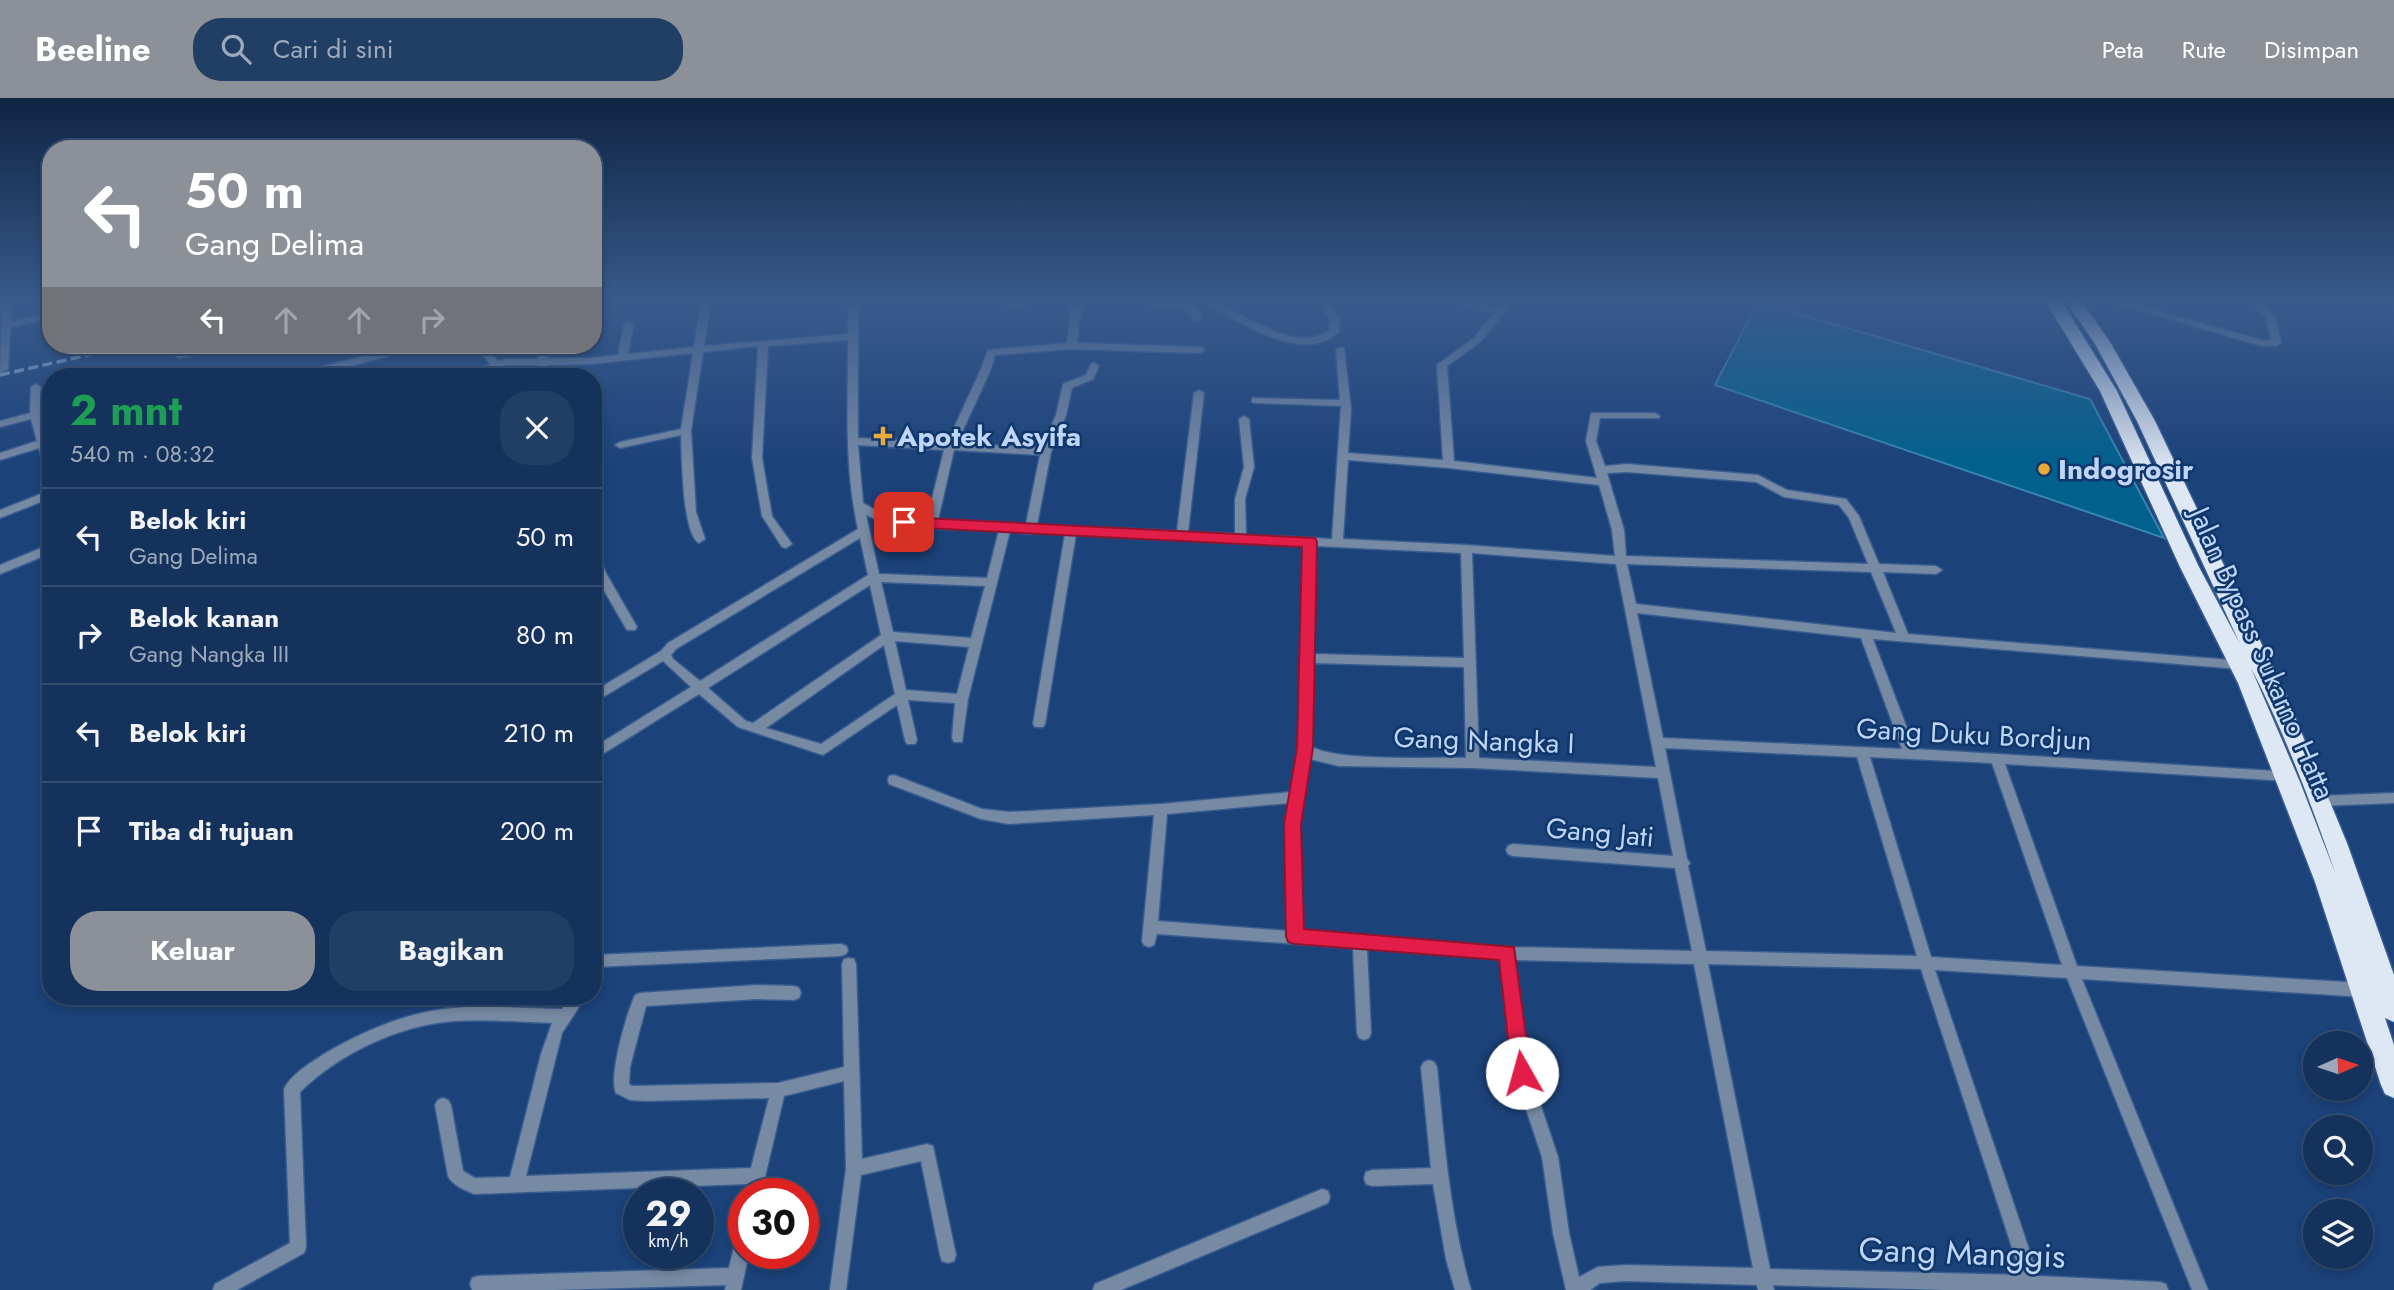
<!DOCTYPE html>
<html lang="id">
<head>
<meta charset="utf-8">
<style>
  :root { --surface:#14325b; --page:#213e64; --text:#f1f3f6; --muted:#9daabb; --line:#334d71; --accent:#8c9099 }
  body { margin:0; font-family:Jost,sans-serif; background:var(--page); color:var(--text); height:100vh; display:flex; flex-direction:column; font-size:26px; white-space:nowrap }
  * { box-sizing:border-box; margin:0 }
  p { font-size:23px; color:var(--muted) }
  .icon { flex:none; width:38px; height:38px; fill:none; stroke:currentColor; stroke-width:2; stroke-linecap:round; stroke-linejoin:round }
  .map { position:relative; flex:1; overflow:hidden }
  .panel { position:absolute; left:42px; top:270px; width:560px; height:637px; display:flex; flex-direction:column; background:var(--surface); border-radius:28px; box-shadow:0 4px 10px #0003,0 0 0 2px var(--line) }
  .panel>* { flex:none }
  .hud { position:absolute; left:42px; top:42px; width:560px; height:214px; border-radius:28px; box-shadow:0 4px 10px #0003,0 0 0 2px var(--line); background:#8c9099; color:#fff; overflow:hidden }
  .needle { width:46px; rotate:87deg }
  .tools { position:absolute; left:2303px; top:933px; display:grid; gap:14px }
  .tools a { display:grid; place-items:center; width:70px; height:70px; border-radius:50%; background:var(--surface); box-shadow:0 4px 10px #0003,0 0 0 2px var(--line); font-size:35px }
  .speed { position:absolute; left:623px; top:1080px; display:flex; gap:14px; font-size:35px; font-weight:700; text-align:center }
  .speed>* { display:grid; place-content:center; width:91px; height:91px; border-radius:50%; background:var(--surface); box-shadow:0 4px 10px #0003,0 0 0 2px var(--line); line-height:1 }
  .speed small { font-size:18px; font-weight:400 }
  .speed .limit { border:10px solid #d22; background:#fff; color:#111 }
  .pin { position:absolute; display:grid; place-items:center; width:60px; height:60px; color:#fff; margin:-30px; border-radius:14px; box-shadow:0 4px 10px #0006 }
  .me { position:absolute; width:77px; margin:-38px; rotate:353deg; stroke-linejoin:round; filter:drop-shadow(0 0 5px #0008) }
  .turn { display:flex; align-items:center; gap:24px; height:147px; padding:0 28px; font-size:32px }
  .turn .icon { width:91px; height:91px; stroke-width:2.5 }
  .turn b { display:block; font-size:49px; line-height:60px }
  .lanes { display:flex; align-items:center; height:66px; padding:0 28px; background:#0003; justify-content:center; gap:35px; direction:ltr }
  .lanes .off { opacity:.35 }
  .round { display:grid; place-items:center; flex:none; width:74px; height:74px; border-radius:28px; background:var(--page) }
  .overview { display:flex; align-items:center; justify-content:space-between; height:119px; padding:0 28px }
  h1 { font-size:42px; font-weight:700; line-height:52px; color:#1e9e55 }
  .primary-button { display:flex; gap:14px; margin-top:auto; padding:14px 28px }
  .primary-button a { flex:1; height:80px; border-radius:28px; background:var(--accent); color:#fff; font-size:28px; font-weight:700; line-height:80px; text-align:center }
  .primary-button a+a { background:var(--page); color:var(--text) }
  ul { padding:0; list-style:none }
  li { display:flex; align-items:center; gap:21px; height:98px; padding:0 28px; border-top:2px solid var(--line) }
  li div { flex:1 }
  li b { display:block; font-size:26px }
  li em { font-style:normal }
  header { display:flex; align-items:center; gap:42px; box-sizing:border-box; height:98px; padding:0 35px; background:var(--accent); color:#fff }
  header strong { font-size:33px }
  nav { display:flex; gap:38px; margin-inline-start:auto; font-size:24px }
  .search { width:490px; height:63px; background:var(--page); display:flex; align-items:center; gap:18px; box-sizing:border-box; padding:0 24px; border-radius:28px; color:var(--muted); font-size:26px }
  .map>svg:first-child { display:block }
</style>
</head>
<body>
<header>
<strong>Beeline</strong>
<div class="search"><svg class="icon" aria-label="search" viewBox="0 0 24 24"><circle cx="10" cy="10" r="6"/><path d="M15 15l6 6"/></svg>Cari di sini</div>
<nav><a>Peta</a><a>Rute</a><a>Disimpan</a></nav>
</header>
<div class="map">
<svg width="2394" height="1192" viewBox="0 0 2394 1192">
  <rect width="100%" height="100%" fill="#1b4279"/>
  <path fill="#01618c" stroke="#3786b3" stroke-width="2" d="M1758,204L2090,301L2164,440L1715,287Z"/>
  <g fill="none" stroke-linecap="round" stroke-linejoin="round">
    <g stroke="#395d90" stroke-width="3">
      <g id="minor">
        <path d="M2,204H12L11,224L51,213V219L10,230L8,271L0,275Z"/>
        <path d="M701,204H711L704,248L848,236V204H858V340L947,345L981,271L988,252L1067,245L1072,204H1082L1077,245L1200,249L1205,252L1200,255L1072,251L995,257L991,271L957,345L1042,350L1056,317L1063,286L1086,277L1091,266L1094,265L1099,268L1093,281L1072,290L1066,317L1051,354L1037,427L1177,433L1194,295L1199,292L1204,295L1188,434L1235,436V401L1244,369L1239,321L1244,318L1249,321L1254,369L1245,401L1246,437L1332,441L1341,308L1256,305L1252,304V300L1340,302L1336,252L1338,250H1344L1351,311L1348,355L1443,362L1437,267L1474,240L1493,216L1454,204H1469L1497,212L1503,204H1513L1480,244L1447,268L1454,363L1597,380L1586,343L1591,315H1655L1660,318L1659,320H1600L1596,343L1605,368L1627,366L1758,377L1787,392L1846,401L1859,418L1879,466L1936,468L1942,472L1936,476L1883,474L1908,536L2243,563L2245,566L2239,571L1873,541L1915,651L2293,674L2294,678L2293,682L2288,683L2005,666L2077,868L2364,885L2369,887L2371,892L2369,897L2364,899L2082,881L2208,1192H2192L2067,880L1935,872L2038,1178L2160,1184L2166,1186L2168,1192H1946L1773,1187L1774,1192H1758L1757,1187L1625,1183L1600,1185L1590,1192H1566L1553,1135L1542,1059L1514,975L1501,861L1367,851L1371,935L1369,940L1364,942L1359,940L1357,935L1353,850L1157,836L1154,847L1149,849L1144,847L1142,843L1154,717L1009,726L981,721L889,686L888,682L889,678L894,677L982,711L1009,714L1161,706L1291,694L1299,650L1303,447L1076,436L1045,626L1043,629H1035L1033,626L1065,436L1034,434L1030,436L1010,433L968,601L962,644H954L952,640L955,605L908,602L917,642L915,646H907L905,642L897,607L823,657L738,629L699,596L593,662V650L691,589L663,563L593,605V594L661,553L668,545L858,431C844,369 848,305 848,242L768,248L762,360L772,418L792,446L786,450L782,449L762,418L752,360L758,248L703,254L691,333L696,414L705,441L699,445C682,436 682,358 681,337L620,350L615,347L620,344L681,331L693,255L591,266L548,267L544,278H534L538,267H506L476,278H462L490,266L477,250L482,247L485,248L498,263L505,261H537L541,247H551L547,260H591L618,257L624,226L629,223L634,226L628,256L694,249ZM858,347L944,352L927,421L885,417L863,405ZM954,352L1040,357L1026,426L938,422ZM1348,362L1449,370L1599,387L1612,432L1615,458L1466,447L1343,441ZM1627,374L1756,384L1784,399L1839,407L1849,420L1868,466L1626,458L1624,432L1607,375ZM866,417C901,434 960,431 999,432L987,480L879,476ZM860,440L868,477L700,583L673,561L671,557L676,551ZM1315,448L1461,455L1464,560L1313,556ZM1472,455L1616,466L1656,669L1479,660ZM1627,466L1871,474L1896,535L1636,506ZM881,484L985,488L971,540L893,534ZM870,487L881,537L753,625L746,623L708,590ZM1637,515L1861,540L1902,651L1663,640ZM895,543L969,549L957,596L906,592ZM884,547L895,596L821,646L766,630ZM1313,565L1464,569L1466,660C1435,659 1333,664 1311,648ZM1665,650L1857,659L1917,858L1706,853L1688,768L1690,765L1687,761ZM1870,659L1992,665L2062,867L1931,859ZM1310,661L1339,668L1473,670L1658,680L1673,758L1513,746L1508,748L1506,752L1508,756L1513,758L1675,770L1692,853L1507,849L1302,834L1299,726ZM1289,705L1285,726L1288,833L1158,823L1167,716ZM1515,862L1694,866L1753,1170L1625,1167L1598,1169L1579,1179L1569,1135L1558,1059L1530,975ZM1708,866L1921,871L2021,1177L1770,1171Z"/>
        <path d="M997,204H1032C1024,209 1005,209 997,204Z"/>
        <path d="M1144,204H1168L1196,208L1202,220L1197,223L1194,222L1189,212L1149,207Z"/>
        <path d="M1205,204C1219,204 1228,211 1241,217C1267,231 1301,250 1329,233L1330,222L1319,204H1329L1340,222L1339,234C1310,260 1268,239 1239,224C1228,218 1215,212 1205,204Z"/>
        <path d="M2110,204H2125L2262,242H2271L2266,219L2248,204H2259L2275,218L2281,245L2276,248H2262Z"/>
        <path d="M223,247H245L240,250L179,260L174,257L179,254Z"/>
        <path d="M400,249L405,252L403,254L351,268L349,278H339L341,270L307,278L302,275L304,273Z"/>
        <path d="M36,286L41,289L40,317L51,355V378L46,375L39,350L0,362V355L37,343L31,321L0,329V323L30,315L31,289Z"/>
        <path d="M51,392V400L0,420V412Z"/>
        <path d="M51,446V455L0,476V467Z"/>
        <path d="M593,454L597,455L607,477L637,529L635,532H627L595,477L593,472Z"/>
        <path d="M2394,695V705L2318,708L2313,707L2311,703L2313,699L2318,698Z"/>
        <path d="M593,739L598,741C603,756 604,773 598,787L593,789Z"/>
        <path d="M841,846L846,848L848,852L846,856L841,858L593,869L594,857Z"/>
        <path d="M849,860L854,861L856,866L862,1061L927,1046L933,1048L956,1157L954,1163L948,1165L942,1163L940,1157L921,1063L861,1077L846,1192H830L846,1071L844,983L784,998L761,1096H745L747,1086L474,1096C465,1092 452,1087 448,1078L435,1007L438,1002L443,1000L448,1002L451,1007L463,1073L475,1080L510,1079L541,956L552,925C520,924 487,921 455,923C399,927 340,955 300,994L306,1149L304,1155L237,1192H213L215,1186L290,1145L284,991C291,976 311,965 324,956C360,935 402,916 444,911C483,906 523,911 562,911L571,898H586L562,935L526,1078L751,1070L769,1000L645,1003L630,1002L616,995C608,978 627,915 635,897L640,895L757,887L794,888L799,890L801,895L799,900L794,902L757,901L646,908L630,969L629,986L632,988L778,985L844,969L842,866L844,861Z"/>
        <path d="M1429,962L1434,964L1437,969C1444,1044 1450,1120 1471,1192H1455L1446,1161L1433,1086L1372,1088L1366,1086L1364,1080L1366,1074L1372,1072L1431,1070L1421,969L1424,964Z"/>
        <path d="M1322,1091L1328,1093L1330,1099L1328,1105L1121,1192H1093L1095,1186Z"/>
        <path d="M744,1130V1155H749L741,1192H725L726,1187L553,1192H472L470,1186L472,1180L478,1178L729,1170L738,1132Z"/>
      </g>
    </g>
    <g stroke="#395d90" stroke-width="3">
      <path id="highway" d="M2046,204H2062L2117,293L2199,469L2240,546L2137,323L2094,244L2066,204H2082L2110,244L2155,323L2285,595L2347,745L2394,877V924L2385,920L2394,947V1000L2385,996L2381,987L2315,784L2238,585L2180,469L2100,293ZM2251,570C2285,635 2312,708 2336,777L2300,684Z"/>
    </g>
    <use href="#minor" fill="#778aa4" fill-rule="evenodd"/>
    <use href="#highway" fill="#dee7f4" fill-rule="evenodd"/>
    <path stroke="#9cb6db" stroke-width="3.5" stroke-dasharray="10 4.5" stroke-linecap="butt" d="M0,277L132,247"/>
  </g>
  <linearGradient id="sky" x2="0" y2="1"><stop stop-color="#0f2443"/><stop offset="0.55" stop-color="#395a8c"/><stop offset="1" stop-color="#395a8c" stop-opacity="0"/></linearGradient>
  <rect width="2394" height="371" fill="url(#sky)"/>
  <path fill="#e11d48" stroke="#92132f" stroke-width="2" d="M904,419L1315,440L1317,444L1313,650L1301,726L1304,831L1514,849L1531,975L1529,982L1522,985L1515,982L1512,975L1499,862L1295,846L1288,844L1286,838L1284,726L1297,650L1302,449L904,429L896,424Z"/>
  <g fill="#eaaa39" stroke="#10376c" stroke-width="2.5">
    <path d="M879.5 327.5h7v7h7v7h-7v7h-7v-7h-7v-7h7z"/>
    <circle cx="2044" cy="371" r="7"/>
  </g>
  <g text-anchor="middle" stroke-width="5" stroke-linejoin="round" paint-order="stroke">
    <g font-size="28" font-weight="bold" fill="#bfd6f6" stroke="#10376c" text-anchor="start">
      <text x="897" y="348">Apotek Asyifa</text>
      <text x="2058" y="381">Indogrosir</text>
    </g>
    <g font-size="28" fill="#bfd6f6" stroke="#10376c">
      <text transform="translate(2263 555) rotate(66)" y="10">Jalan Bypass Sukarno Hatta</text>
      <text transform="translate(1974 636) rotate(3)" y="10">Gang Duku Bordjun</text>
      <text transform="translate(1484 642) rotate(2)" y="10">Gang Nangka I</text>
      <text transform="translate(1600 734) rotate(5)" y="10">Gang Jati</text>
    </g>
    <g font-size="33" fill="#bfd6f6" stroke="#10376c">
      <text transform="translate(1962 1154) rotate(2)" y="12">Gang Manggis</text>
    </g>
  </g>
</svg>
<div class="tools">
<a><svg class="needle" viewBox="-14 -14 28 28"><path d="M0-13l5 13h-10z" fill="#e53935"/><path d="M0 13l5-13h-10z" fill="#9daabb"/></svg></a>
<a><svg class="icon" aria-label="search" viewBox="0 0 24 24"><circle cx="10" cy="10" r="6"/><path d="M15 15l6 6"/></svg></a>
<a><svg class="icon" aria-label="layers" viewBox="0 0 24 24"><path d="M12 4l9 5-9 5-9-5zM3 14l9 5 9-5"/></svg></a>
</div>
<div class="speed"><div>29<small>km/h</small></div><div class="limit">30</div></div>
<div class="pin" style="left:904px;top:424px;background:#d93025"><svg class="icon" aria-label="arrive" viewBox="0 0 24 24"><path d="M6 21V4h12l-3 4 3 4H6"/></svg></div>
<svg class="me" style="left:1522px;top:975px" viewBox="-20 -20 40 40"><circle r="19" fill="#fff"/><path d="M0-13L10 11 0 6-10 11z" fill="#e11d48"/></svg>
<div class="hud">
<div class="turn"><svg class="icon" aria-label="left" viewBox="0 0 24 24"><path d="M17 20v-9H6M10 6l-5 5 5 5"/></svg><div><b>50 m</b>Gang Delima</div></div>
<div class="lanes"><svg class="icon" aria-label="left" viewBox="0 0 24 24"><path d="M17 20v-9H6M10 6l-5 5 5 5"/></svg><svg class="icon off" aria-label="ahead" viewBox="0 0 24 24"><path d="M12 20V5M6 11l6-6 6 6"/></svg><svg class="icon off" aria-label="ahead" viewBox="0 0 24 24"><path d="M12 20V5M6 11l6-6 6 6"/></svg><svg class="icon off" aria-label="right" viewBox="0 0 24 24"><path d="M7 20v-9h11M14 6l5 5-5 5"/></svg></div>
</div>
<section class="panel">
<div class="overview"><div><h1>2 mnt</h1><p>540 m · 08:32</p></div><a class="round"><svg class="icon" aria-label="close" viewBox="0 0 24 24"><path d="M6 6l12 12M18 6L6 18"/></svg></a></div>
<ul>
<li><svg class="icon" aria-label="left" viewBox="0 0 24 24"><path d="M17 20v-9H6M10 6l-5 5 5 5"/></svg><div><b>Belok kiri</b><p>Gang Delima</p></div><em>50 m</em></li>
<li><svg class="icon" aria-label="right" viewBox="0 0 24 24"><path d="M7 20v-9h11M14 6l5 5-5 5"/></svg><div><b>Belok kanan</b><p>Gang Nangka III</p></div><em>80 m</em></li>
<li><svg class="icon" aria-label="left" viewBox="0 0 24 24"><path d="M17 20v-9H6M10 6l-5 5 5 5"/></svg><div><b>Belok kiri</b></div><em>210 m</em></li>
<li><svg class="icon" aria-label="arrive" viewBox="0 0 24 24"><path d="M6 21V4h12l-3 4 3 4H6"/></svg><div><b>Tiba di tujuan</b></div><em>200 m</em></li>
</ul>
<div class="primary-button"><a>Keluar</a><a>Bagikan</a></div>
</section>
</div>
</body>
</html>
